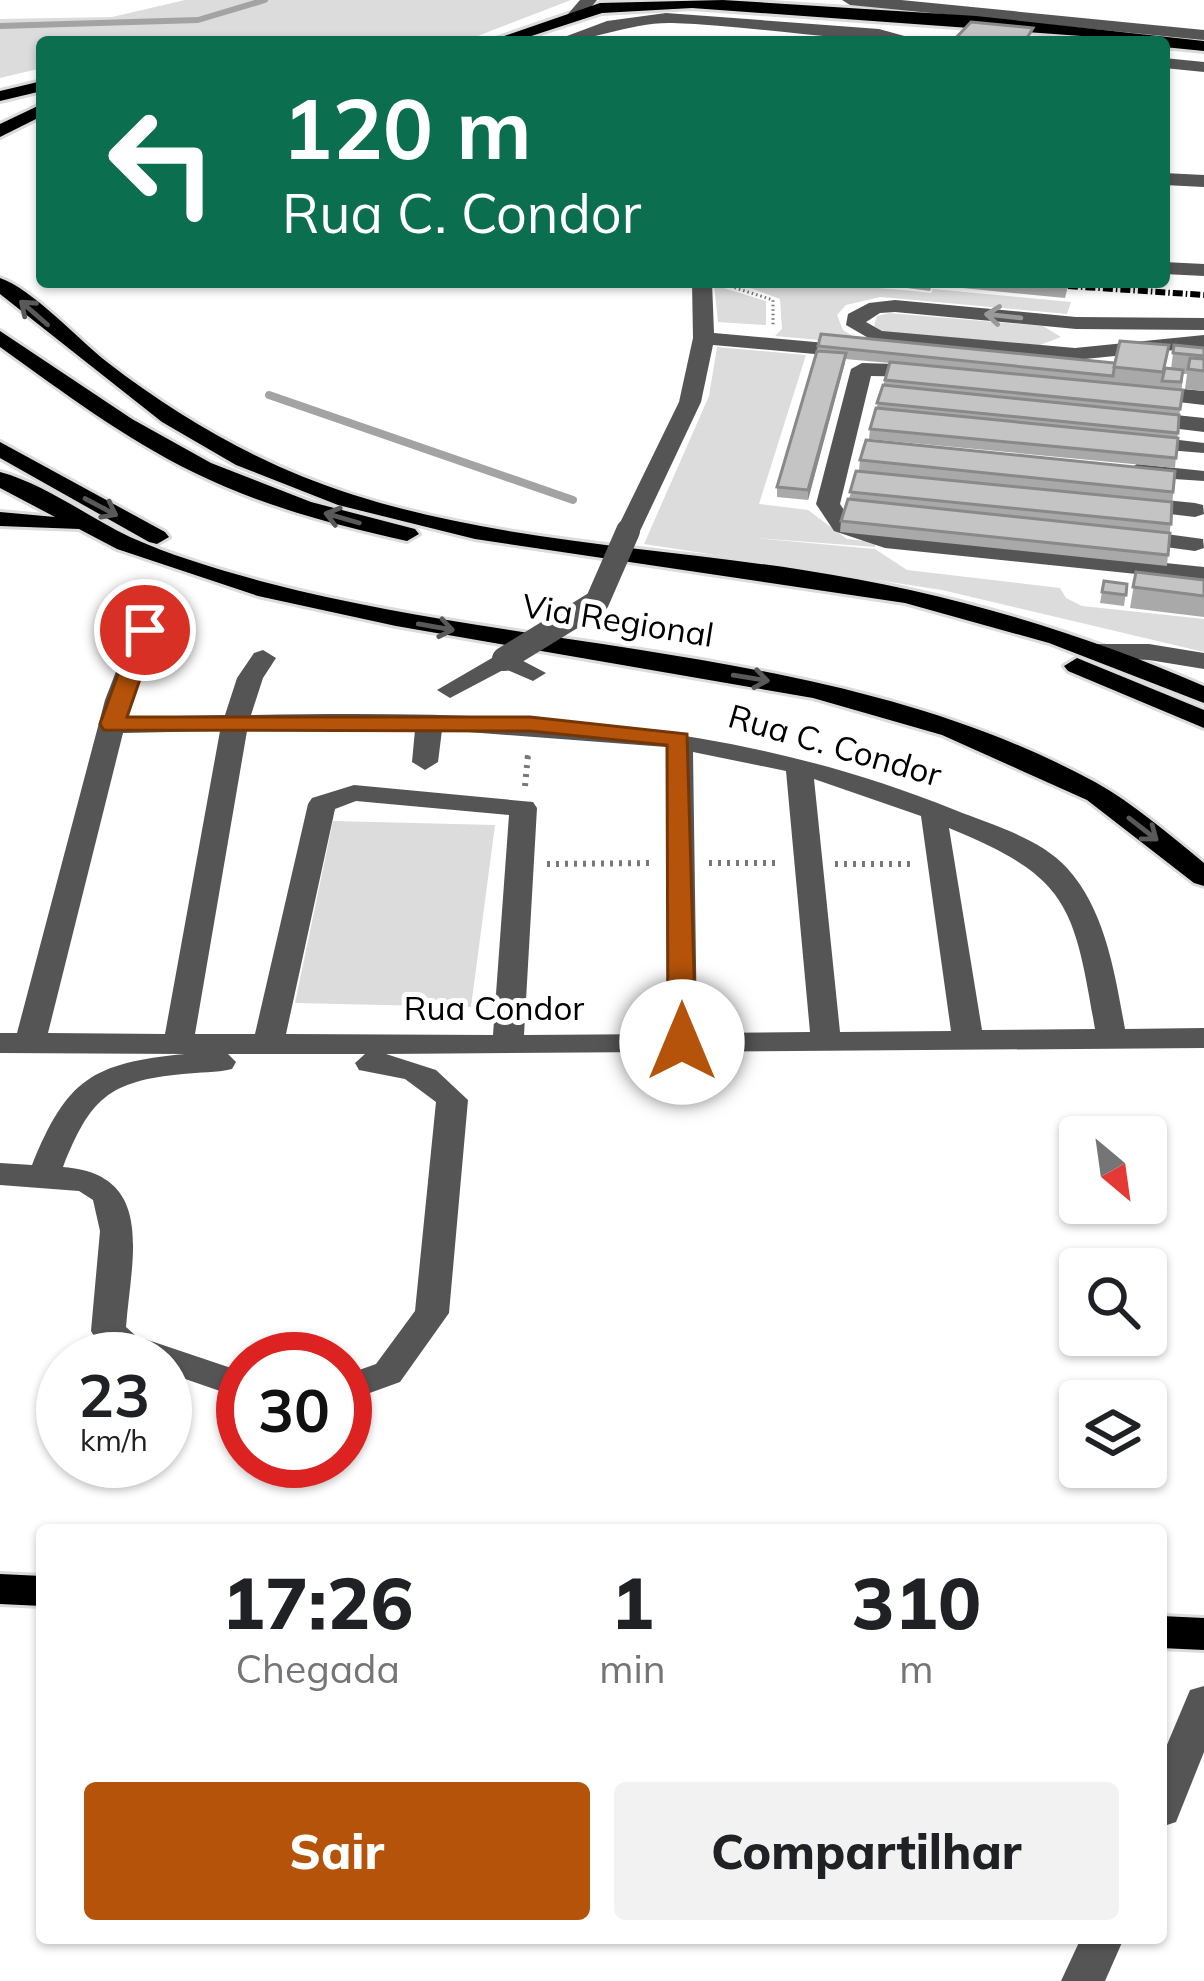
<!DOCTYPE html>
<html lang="pt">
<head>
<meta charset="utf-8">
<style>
  :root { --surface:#fff; --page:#f2f2f2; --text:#202124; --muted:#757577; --accent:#b45309 }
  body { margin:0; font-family:Mulish,sans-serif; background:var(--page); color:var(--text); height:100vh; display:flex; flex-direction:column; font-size:45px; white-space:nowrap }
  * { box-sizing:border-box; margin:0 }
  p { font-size:39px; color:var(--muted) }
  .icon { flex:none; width:66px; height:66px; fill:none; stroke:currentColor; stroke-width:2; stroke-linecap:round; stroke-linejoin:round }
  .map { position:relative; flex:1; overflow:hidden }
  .side { position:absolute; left:36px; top:1524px; width:1131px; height:420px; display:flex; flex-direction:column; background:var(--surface); border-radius:12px; box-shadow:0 3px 9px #0004 }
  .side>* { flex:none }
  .top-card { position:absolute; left:36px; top:36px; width:1134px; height:252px; border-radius:12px; box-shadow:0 3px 9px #0004; background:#0b6e4f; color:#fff; overflow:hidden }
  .needle { width:78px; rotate:151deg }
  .tools { position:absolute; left:1059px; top:1116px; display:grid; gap:24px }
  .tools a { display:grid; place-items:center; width:108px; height:108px; border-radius:12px; background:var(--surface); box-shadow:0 3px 9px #0004; font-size:60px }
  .speed { position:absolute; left:36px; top:1332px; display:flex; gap:24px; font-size:60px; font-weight:700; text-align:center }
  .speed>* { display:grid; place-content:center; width:156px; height:156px; border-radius:50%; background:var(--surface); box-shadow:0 3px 9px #0004; line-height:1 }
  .speed small { font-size:30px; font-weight:400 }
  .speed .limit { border:18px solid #d22; background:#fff; color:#111 }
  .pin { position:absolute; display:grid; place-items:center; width:102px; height:102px; color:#fff; margin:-51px; border:6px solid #fff; border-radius:50%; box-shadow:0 3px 12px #0007 }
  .me { position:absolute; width:132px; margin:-66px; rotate:0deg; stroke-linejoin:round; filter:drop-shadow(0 0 9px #0008) }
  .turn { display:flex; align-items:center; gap:42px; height:252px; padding:0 48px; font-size:54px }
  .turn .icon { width:156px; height:156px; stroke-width:2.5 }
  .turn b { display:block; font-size:84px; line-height:102px }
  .eta { display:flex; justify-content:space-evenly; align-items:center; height:204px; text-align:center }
  .eta b { font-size:72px; font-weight:800; line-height:84px }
  .button { display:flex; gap:24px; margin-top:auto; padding:24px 48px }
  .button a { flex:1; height:138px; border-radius:12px; background:var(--accent); color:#fff; font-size:48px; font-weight:800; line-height:138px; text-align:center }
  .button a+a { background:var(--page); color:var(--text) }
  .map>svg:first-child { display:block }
</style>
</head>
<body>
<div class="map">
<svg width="1204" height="1981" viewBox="0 0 1204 1981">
  <rect width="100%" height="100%" fill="#fff"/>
  <g fill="#dcdcdc">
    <path d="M185,0H571L462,42H42V68L0,78V19L112,17Z"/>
    <path d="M734,282C799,282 868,286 931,293L933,289L1071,302L1067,314L881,297L846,305L837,315L843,330L865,344L775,336L782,329L780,299Z"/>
    <path d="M714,285L766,301V325L718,322Z"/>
    <path d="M889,313L1043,326L1061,337L1040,345L883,332L874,326L877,316Z"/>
    <path d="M717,347L806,355L759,504L808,510L847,539L875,542V547L754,538L875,549L907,570L1060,588L1066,598L1082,606L1204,619V652L942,590L644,544L709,396Z"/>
    <path d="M333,821L495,825L471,1007L295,1003Z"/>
  </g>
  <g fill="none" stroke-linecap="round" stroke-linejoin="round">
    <path stroke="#a3a3a3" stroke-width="6" d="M0,26L198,20L265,0"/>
    <path stroke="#a3a3a3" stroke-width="8" d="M269,395L573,500"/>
    <g stroke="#dbdbdb" stroke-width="6">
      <g id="major">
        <path d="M723,0L976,16L1204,41V51L1164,47V42L692,8L602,13L513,42H487L600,3Z"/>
        <path d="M42,81V91L0,101V91Z"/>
        <path d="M42,104V116L0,137V124Z"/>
        <path d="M0,278C32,289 78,339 107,362C182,420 263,466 354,495C499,541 653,547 803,570C941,591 1076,630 1204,686V703L1049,643L905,603L475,539L338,505L236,465L162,422L0,294Z"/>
        <path d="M0,331L132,419L211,463L311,502L415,529L419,534L407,541C335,525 262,506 195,473C125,439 63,392 0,347Z"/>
        <path d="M0,442L165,532L169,537L157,544L149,542L0,458Z"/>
        <path d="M0,472C45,484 88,517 130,537C172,556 223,571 268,583C540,654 842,645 1095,782C1134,804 1169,834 1204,863V886L1194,883L1087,800L942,735L813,698L396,626L258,596L117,549L79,529L0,526V512L55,517L0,488Z"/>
        <path d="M1077,658L1204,710V728L1068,671L1064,666Z"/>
        <path d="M0,1574L42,1576V1606L0,1604Z"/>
        <path d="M1161,1616L1204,1618V1650L1161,1648Z"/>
      </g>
    </g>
    <path stroke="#777" stroke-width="3" stroke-dasharray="1.5 3" stroke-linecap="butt" d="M726,285L773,300V327"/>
    <path stroke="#777" stroke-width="4.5" stroke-dasharray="3 4.5" stroke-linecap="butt" d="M527,758L528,752"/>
    <g stroke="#777" stroke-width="6" stroke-dasharray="3 6" stroke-linecap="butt">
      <path d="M525,786L528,755"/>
      <path d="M709,863H780"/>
      <path d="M547,864L654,863"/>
      <path d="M835,864H912"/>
    </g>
    <g fill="#555" fill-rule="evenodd">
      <path d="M580,0H597L582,18H570L568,14Z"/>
      <path d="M842,0H901L1204,30V40L850,5Z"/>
      <path d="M666,13L879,29L926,42C841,42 756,26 672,23C630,22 592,42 551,42L607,21Z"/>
      <path d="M1164,58L1204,62V72L1164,68Z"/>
      <path d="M1164,173L1204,175V187L1164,185Z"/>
      <path d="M1164,262L1204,264V276L1164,274Z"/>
      <path d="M692,282H712L714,333L859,346L870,352L859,358L713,345L701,402L640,531L628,538L620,536L616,531L679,402L693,338Z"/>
      <path d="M895,300L1076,317L1204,318V330L1076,329L895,312L880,313L866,322L882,331L1075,348L1204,335V347L1075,360L877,343L846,325L848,314L869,303Z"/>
      <path d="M862,363L928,365L939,371L928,377L871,376L840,504L851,521L885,534L1204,567V581L885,548L834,531L816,504L851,369Z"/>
      <path d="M1143,385L1204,391V405L1135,397V387Z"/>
      <path d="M1138,411L1204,418V432L1130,423L1127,418Z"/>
      <path d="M1138,435L1204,443V453L1130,447V437Z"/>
      <path d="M1137,464L1204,471V481L1129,476L1126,471Z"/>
      <path d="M1135,497L1195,503L1203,505L1204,514L1195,517L1127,509V499Z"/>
      <path d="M1129,529L1203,539L1204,548L1195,551L1121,541V531Z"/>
      <path d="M145,622L158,630L127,717L225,715L237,678L254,653L263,650L276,658L263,678L251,715C502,711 721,716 955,810C992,825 1040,838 1067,868C1106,911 1115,975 1125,1029L1204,1028V1048L386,1054L436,1070L468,1100L449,1313L400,1382L345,1402V1375L376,1364L415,1311L436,1102L405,1079L359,1070L355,1063L365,1054H228L236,1062L232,1069C216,1073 200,1072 183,1074C108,1081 90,1099 63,1167C157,1174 131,1259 126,1327L136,1336L243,1372V1399L165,1372V1359C134,1359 108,1361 91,1331L100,1231L93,1200L79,1191L0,1185V1163L32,1165C67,1079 92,1063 185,1054L0,1053V1033H17L105,700L132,630ZM415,730L412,762L425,770L438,762L442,730L666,747L667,1034L524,1035L537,808L533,802L354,785L312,798L308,804L255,1034H195L247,731ZM220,731L165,1034L48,1033L123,733ZM693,752L786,771L810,1032L697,1033ZM814,779L921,816L951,1031L840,1032ZM356,801L509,815L493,1035L286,1034L335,809ZM949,828C1069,877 1074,905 1095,1029L982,1030Z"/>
      <path d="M1098,644H1149L1204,653V669L1149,660L1089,657L1085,652Z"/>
      <path d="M504,651L546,673L533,681L505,669L450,698L437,690Z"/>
      <path d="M1204,1686V1752L1176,1822L1161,1827V1759L1190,1690Z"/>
      <path d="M1081,1938H1124L1105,1981H1061Z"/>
    </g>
    <use href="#major" fill="#000" fill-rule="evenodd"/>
    <path stroke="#000" stroke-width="6" stroke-dasharray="10 3 1.5 3" stroke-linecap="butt" d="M1068,286L1204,295"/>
    <path stroke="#555" stroke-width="24" d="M504,659L597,602L628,531"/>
  </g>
  <g fill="#a9a9a9">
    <path d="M861,282H1069L1065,298L932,285L930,291Z"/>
    <path d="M1174,345L1204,348V391L1185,389L1187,374H1183L1175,468L869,439L870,429L890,363L845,359L808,500L777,497V487L818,346L1171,369Z"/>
    <path d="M860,460L1175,471L1167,566L840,532L841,521L859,470Z"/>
    <path d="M1136,572L1204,580V617L1130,608Z"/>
    <path d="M1104,581L1127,584L1124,606L1100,603Z"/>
  </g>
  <path fill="#898989" d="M846,353L845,363L808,500V490Z"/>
  <g fill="#c4c4c4" stroke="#898989" stroke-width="3">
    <path d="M971,22L1033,28L1027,38L1054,41L952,42Z"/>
    <path d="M867,38L894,42H862Z"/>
    <path d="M821,334L1115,363L1113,376L818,346Z"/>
    <path d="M1120,341L1169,345L1163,372L1114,367Z"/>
    <path d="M1174,345L1204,348V356L1173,353Z"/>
    <path d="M817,351L846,353L808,490L777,487Z"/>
    <path d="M1190,358L1204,359V371L1188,369Z"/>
    <path d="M890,362L1183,390L1180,409L885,380Z"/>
    <path d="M1165,368L1183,370L1181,382L1162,381Z"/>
    <path d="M883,385L1179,415L1178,433L877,403Z"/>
    <path d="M876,408L1178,438L1176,458L870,429Z"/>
    <path d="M866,440L1175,471L1173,492L860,460Z"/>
    <path d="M856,471L1172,502L1171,524L850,492Z"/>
    <path d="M848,499L1170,533L1168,555L841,521Z"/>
    <path d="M1136,572L1204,580V596L1133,587Z"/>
    <path d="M1104,581L1127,584L1126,595L1102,592Z"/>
  </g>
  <defs><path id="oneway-shaft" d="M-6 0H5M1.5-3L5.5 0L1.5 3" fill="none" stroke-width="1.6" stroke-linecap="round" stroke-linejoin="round" transform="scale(3)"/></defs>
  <g stroke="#595959">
    <use href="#oneway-shaft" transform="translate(34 313) rotate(-139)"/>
    <use href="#oneway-shaft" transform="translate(101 507) rotate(28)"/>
    <use href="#oneway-shaft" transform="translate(342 518) rotate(-164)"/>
    <use href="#oneway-shaft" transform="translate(436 627) rotate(10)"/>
    <use href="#oneway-shaft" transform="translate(751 678) rotate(9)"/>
    <use href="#oneway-shaft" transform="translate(1143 829) rotate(38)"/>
  </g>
  <use stroke="#999" href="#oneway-shaft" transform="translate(1003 316) rotate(-174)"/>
  <path fill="#b45309" stroke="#753606" stroke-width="3" d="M145,623L157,630L127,717H530L687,734L696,1042L692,1048L682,1051L668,1042L667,745L530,731L104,730L100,724L134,630Z"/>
  <g text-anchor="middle" stroke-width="10" stroke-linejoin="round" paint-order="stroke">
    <g font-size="33" fill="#000" stroke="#fff">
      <text transform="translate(618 620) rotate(9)" y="12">Via Regional</text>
      <text transform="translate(835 745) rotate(16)" y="12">Rua C. Condor</text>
      <text x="494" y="1020">Rua Condor</text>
    </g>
  </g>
</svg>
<div class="tools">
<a><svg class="needle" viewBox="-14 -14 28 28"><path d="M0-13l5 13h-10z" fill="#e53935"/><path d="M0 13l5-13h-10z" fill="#757577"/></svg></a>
<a><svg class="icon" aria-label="search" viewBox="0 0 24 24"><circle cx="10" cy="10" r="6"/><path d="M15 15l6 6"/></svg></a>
<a><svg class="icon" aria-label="layers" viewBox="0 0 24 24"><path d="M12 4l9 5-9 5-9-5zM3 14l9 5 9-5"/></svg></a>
</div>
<div class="speed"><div>23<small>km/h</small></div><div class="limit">30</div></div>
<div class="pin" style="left:145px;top:630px;background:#d93025"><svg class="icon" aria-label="arrive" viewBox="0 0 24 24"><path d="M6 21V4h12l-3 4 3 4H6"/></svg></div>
<svg class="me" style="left:682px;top:1042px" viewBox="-20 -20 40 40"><circle r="19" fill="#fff"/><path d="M0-13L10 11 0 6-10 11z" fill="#b45309"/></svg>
<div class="top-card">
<div class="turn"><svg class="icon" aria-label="left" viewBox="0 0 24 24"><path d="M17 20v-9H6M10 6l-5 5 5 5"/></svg><div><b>120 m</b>Rua C. Condor</div></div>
</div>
<section class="side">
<div class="eta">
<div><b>17:26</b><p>Chegada</p></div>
<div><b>1</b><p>min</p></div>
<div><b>310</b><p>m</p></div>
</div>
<div class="button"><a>Sair</a><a>Compartilhar</a></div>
</section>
</div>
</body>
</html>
